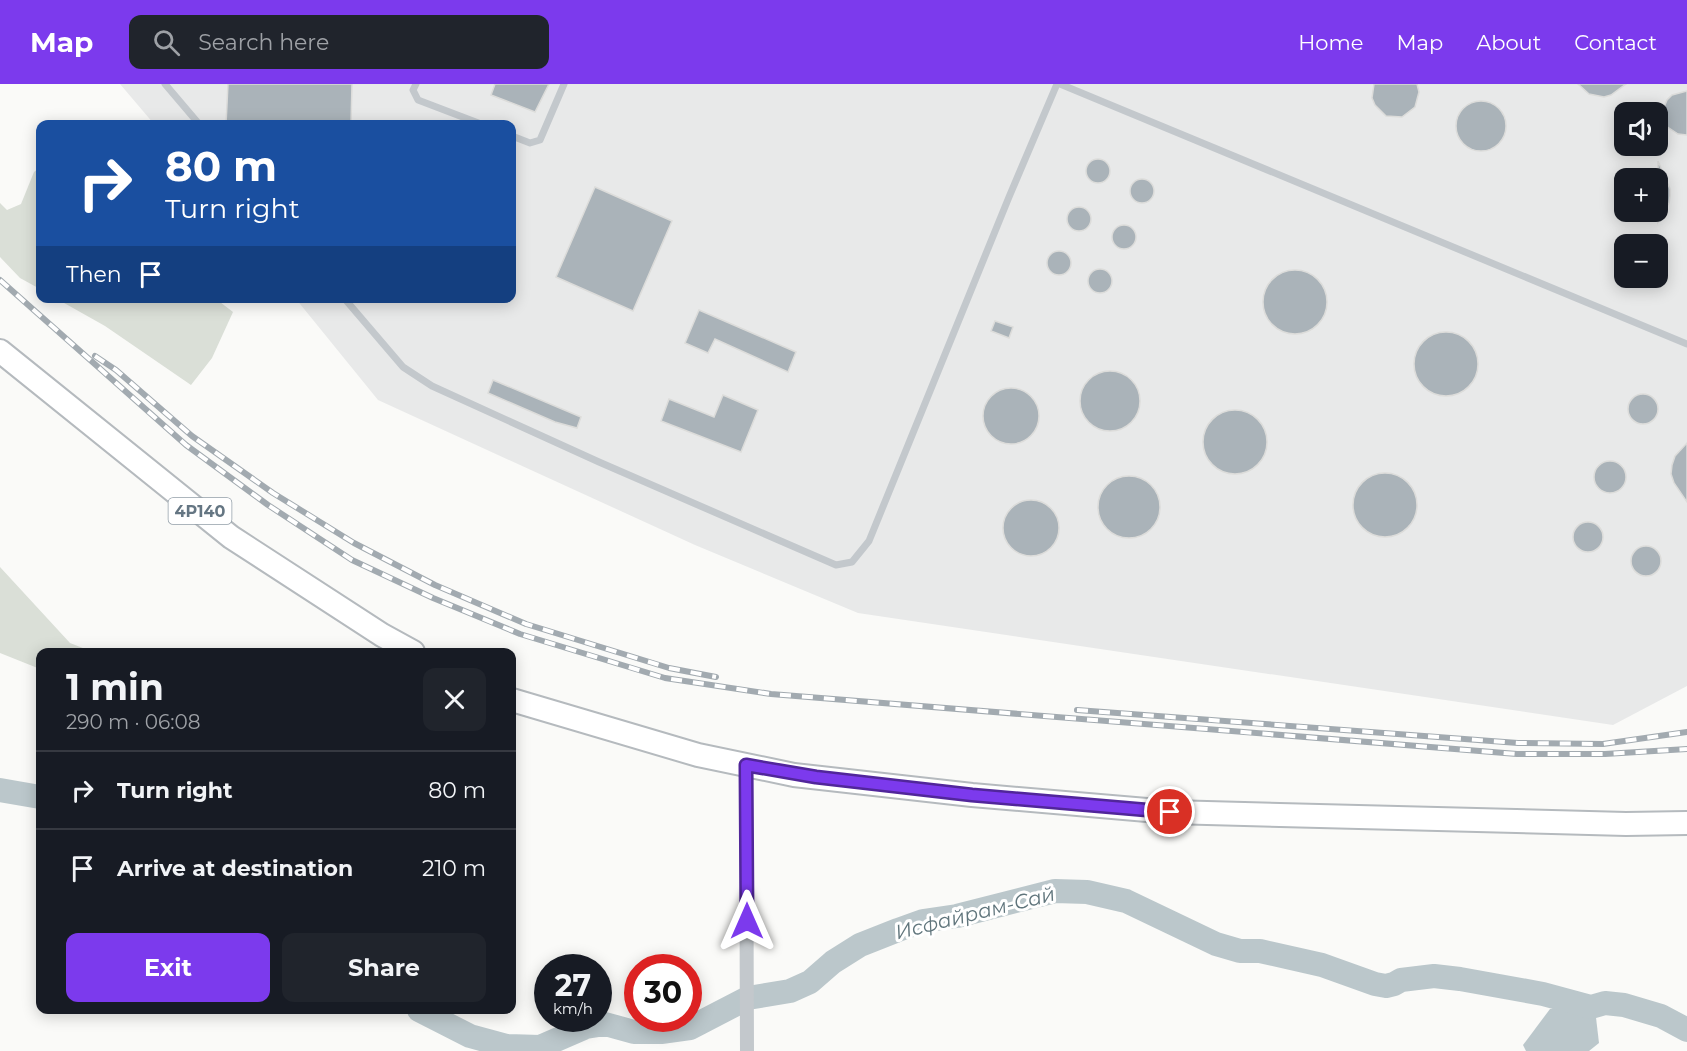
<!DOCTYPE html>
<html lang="en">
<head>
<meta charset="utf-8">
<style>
  :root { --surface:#171b24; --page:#20242c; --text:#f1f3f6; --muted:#9ea1a6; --line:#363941; --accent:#7c3aed }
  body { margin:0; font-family:Montserrat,sans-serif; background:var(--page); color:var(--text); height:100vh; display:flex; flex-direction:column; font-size:22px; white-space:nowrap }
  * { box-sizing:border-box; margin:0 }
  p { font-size:20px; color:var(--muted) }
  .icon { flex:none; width:33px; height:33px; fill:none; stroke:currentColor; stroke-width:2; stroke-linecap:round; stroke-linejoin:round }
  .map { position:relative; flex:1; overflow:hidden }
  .side { position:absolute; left:36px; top:564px; width:480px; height:366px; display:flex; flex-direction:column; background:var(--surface); border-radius:12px; box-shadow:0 3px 15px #0003 }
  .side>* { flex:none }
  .guide { position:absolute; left:36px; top:36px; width:480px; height:183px; border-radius:12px; box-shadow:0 3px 15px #0003; background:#1a4fa0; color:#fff; overflow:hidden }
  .fabs { position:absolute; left:1614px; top:18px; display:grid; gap:12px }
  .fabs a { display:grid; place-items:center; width:54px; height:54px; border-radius:12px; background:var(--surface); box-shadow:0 3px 15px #0003; font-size:30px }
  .speed { position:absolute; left:534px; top:870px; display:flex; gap:12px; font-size:30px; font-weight:700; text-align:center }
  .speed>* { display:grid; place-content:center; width:78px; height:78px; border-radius:50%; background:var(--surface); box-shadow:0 3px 15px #0003; line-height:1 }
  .speed small { font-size:15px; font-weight:400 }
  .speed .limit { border:9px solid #d22; background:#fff; color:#111 }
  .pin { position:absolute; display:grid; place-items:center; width:51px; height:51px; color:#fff; margin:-26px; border:3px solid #fff; border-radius:50%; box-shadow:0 2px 6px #0007 }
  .me { position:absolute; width:66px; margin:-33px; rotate:0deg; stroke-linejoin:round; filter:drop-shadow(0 0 4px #0008) }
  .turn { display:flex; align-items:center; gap:21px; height:126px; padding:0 30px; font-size:27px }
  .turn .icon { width:78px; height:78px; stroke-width:2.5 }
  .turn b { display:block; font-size:42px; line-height:51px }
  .then { display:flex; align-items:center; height:57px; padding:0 30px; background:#0003; gap:12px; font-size:22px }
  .round { display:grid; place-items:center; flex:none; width:63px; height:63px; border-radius:12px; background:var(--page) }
  .summary { display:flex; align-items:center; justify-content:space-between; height:102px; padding:0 30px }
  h1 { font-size:36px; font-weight:700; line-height:45px }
  .button { display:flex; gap:12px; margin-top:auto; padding:12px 30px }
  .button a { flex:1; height:69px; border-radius:12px; background:var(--accent); color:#fff; font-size:24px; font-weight:700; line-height:69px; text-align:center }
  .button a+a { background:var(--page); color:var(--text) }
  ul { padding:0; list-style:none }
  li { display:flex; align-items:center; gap:18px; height:78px; padding:0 30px; border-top:2px solid var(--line) }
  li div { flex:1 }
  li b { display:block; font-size:22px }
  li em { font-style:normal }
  header { display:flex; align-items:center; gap:36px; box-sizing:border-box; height:84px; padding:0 30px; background:var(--accent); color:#fff }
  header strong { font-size:28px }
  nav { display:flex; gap:33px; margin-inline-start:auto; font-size:21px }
  .search { width:420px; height:54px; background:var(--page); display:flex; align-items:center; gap:15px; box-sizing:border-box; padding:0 21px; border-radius:12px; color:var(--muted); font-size:22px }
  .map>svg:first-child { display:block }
</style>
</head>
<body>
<header>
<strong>Map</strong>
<div class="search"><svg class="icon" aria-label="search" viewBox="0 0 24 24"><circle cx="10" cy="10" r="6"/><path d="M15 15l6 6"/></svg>Search here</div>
<nav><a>Home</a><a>Map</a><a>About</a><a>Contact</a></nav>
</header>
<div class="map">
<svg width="1687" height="967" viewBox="0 0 1687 967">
  <rect width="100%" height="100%" fill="#fafaf8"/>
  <path fill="#e8e9e9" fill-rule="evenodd" d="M120,0H1687V602L1613,641L858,529L695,461L378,316L296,215L512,214V40H154ZM1624,28H1658V62H1624ZM1624,94H1658V128H1624ZM1624,160H1658V194H1624Z"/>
  <g fill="#dadfd7">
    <path d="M40,83V205L20,194L0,173V119L7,126L21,120L34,88Z"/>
    <path d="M57,215H216L233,228L212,274L191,301L105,242Z"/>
    <path d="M0,483L70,559L93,568H40V585L0,569Z"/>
  </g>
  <path fill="#bbc7cb" d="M1550,925H1595L1599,959L1589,967H1526L1523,961Z"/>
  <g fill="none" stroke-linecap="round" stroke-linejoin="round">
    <g stroke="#bbc7cb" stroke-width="24">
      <path d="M0,706L40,713"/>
      <path d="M419,926L470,952L507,962L540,963L586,943L605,940L634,948H661L690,944L748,914L790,907L810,898L833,878L860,861L898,846L923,837L957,832L1055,807L1087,808L1126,817L1216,860L1240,867H1260L1322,881L1375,900L1386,902L1394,900L1401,896L1434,892L1460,895L1543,910L1591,923L1605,919L1624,921L1661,932L1687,946"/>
    </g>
  </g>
  <g fill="#aab3b9" stroke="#dcdcda" stroke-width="1.5">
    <path d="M228,0H352L351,40H226Z"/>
    <path d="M495,0H549L535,28L491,11Z"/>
    <path d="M1374,0H1417L1419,8L1415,23L1402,33L1386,32L1375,21L1372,14Z"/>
    <path d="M1578,0H1626L1611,11L1604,13L1589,10Z"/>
    <path d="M1687,7V51L1678,50L1666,42L1662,28L1667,16L1672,11Z"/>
    <circle cx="1481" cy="42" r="25"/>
    <circle cx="1098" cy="87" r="12"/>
    <path d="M1658,77L1670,105V112L1669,119L1658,138Z"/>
    <circle cx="1142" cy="107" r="12"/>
    <path d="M595,103L672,137L633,227L556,193Z"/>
    <circle cx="1079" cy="135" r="12"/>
    <circle cx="1124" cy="153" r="12"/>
    <circle cx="1059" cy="179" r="12"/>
    <circle cx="1100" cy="197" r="12"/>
    <circle cx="1295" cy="218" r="32"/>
    <path d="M699,226L796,268L788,288L715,255L708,269L685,259Z"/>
    <path d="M995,237L1013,243L1009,254L991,247Z"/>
    <circle cx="1446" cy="280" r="32"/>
    <circle cx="1110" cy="317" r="30"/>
    <path d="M493,296L581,333L577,344L555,338L488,309Z"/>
    <circle cx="1011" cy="332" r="28"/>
    <circle cx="1643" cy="325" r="15"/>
    <path d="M723,311L758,326L741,368L661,337L669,315L714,333Z"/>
    <circle cx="1235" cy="358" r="32"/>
    <path d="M1687,359V418L1674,399L1671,390L1672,381L1675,372Z"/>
    <circle cx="1610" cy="393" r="16"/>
    <circle cx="1385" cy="421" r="32"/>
    <circle cx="1129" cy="423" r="31"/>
    <circle cx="1031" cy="444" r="28"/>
    <circle cx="1588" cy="453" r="15"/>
    <circle cx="1646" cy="477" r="15"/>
  </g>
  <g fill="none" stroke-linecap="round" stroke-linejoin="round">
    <g stroke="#b5babe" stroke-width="26">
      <g id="primary">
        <path d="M0,267L231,453L382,551L413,568"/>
        <path d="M512,616L698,671L794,691L972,711L1170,728L1626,740L1687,739"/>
      </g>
    </g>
    <g stroke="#c3c8cc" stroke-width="7">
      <path d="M165,0L199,40"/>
      <path d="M416,0L413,6L418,16L481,40"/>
      <path d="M1060,0L1687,260"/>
      <path d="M512,52L530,59L540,56L564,0"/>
      <path d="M344,214L403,283L432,302L599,378L836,481L852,478L869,457L1009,113L1057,0"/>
    </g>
    <path stroke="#c3c8cc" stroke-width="14" d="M746,681L747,967"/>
    <use href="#primary" stroke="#fff" stroke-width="22"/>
    <g stroke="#a2aab0" stroke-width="6">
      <g id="rail">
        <path d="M0,196L186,361L268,421L352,476L433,514L520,550L665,594L771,610L1517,670H1605L1687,665"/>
        <path d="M95,272L116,286L192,352L273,409L354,459L435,501L526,540L669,584L716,593"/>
        <path d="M1077,626L1518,659L1603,660L1687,648"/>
      </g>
    </g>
    <use href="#rail" stroke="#fff" stroke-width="4" stroke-dasharray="11" stroke-linecap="butt"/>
  </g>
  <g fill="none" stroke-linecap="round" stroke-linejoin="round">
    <g stroke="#51269a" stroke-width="15">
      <path id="route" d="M747,837L746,681L816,693L972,711L1170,728"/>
    </g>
    <use href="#route" stroke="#7c3aed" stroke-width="10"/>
  </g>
  <g text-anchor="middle" stroke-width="6" stroke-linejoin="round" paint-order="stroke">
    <rect fill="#fff" stroke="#939fa8" stroke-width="1.5" x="168.5" y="414" width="63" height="26" rx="4.5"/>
    <g font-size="16" font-weight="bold" fill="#657683">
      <text x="200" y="433">4P140</text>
    </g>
    <g font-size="20" font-style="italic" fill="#60757c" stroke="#fff">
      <text transform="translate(975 829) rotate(-14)" y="7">Исфайрам-Сай</text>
    </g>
  </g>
</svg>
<div class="fabs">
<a><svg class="icon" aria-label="sound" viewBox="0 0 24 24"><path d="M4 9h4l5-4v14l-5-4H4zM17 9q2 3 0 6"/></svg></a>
<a>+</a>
<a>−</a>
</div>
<div class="speed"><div>27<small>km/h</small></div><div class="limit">30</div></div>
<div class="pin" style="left:1170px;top:728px;background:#d93025"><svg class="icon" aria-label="arrive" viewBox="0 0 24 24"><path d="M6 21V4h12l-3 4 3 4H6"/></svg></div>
<svg class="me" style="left:747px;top:837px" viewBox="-20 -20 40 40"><path d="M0-17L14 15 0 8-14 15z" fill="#7c3aed" stroke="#fff" stroke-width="4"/></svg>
<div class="guide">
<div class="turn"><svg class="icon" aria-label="right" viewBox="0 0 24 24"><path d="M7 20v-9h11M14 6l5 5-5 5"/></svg><div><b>80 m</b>Turn right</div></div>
<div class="then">Then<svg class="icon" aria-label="arrive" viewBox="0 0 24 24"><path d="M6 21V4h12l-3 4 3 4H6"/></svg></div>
</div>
<section class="side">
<div class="summary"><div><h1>1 min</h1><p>290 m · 06:08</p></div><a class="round"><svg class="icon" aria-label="close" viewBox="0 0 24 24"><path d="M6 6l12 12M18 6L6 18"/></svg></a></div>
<ul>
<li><svg class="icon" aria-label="right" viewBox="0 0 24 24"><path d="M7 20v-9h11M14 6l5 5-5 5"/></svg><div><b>Turn right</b></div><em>80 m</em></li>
<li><svg class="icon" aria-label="arrive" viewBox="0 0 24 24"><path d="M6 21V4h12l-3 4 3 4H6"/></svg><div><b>Arrive at destination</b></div><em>210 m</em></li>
</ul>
<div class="button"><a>Exit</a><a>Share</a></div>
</section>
</div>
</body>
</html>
